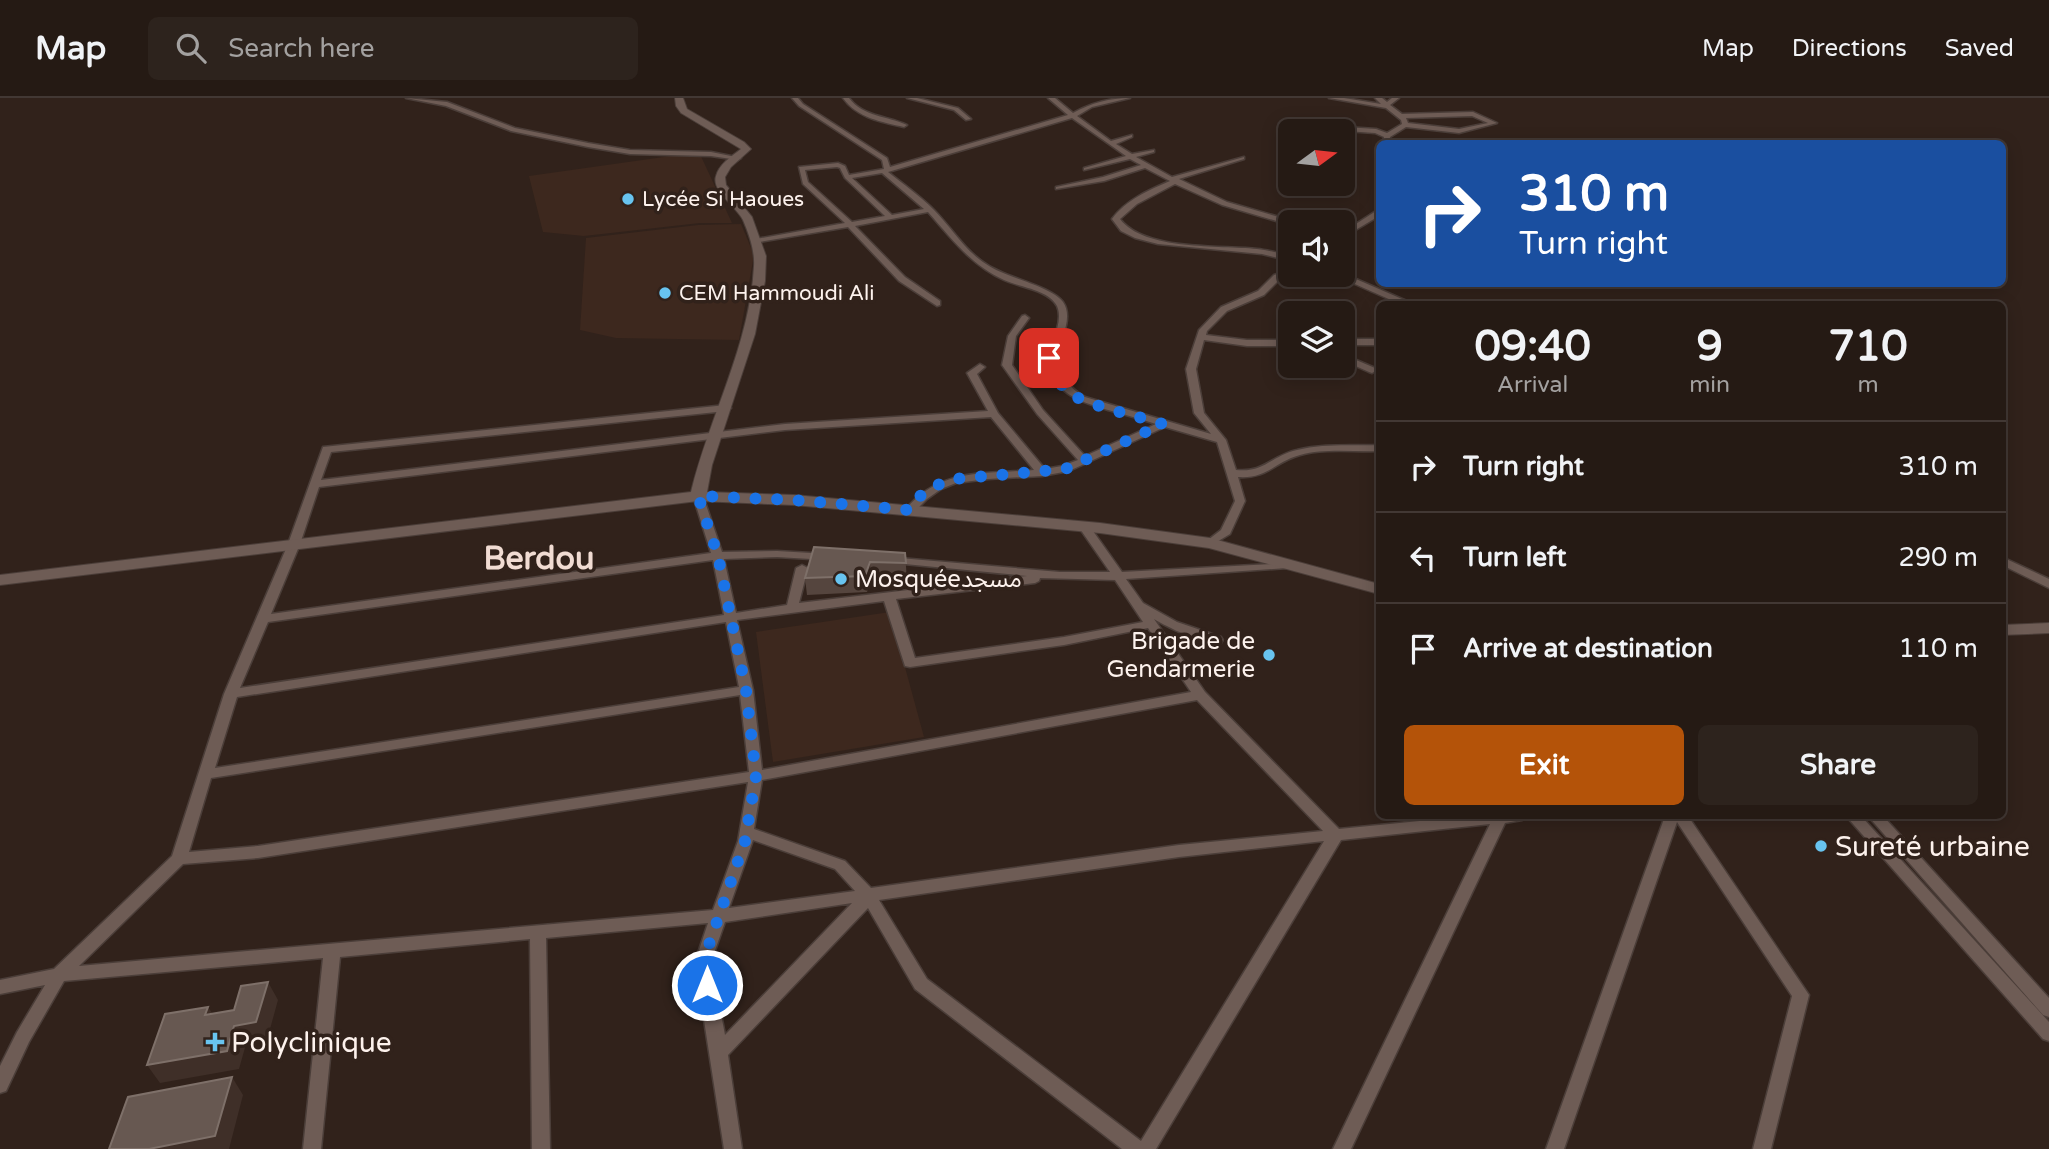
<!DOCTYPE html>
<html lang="en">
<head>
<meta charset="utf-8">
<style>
  :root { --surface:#251a14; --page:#2d231d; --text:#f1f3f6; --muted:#a3a1a0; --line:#423834; --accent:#b45309 }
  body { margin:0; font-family:"Varela Round","Noto Sans Arabic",sans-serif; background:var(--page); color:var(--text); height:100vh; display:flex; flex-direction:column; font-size:26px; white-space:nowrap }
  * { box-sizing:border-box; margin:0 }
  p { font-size:23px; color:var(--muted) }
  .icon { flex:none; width:38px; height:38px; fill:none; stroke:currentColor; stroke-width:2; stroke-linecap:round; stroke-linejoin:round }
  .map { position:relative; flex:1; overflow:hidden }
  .side { position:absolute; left:1376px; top:203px; width:630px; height:518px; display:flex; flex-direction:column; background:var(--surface); border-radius:10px; box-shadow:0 4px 18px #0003,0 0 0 2px var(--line) }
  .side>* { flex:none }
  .banner { position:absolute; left:1376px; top:42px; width:630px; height:147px; border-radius:10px; box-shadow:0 4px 18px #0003,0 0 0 2px var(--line); background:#1a4fa0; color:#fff; overflow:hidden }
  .needle { width:46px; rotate:75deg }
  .fabs { position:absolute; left:1278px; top:21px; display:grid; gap:14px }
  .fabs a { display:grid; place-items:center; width:77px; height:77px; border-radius:10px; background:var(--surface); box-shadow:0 4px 18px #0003,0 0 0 2px var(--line); font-size:35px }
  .pin { position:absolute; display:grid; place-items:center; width:60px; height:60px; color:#fff; margin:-30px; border-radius:14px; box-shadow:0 4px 10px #0006 }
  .me { position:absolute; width:77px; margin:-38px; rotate:0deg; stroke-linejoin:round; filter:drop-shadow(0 0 5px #0008) }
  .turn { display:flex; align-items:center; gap:24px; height:147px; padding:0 28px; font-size:32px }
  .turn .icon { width:91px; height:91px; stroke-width:2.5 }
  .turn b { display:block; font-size:49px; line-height:60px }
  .eta { display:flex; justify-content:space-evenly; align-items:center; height:119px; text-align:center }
  .eta b { font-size:42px; font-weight:800; line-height:49px }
  .button { display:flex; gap:14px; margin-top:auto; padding:14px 28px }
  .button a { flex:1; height:80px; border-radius:10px; background:var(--accent); color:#fff; font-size:28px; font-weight:800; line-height:80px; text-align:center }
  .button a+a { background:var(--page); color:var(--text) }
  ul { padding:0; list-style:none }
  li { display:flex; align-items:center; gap:21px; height:91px; padding:0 28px; border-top:2px solid var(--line) }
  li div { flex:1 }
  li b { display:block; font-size:26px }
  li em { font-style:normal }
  header { display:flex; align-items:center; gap:42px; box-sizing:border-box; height:98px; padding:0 35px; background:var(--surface); border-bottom:2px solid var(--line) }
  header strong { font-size:33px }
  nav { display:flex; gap:38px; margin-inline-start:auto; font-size:24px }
  .search { width:490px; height:63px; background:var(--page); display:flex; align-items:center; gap:18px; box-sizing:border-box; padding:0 24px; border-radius:10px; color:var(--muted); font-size:26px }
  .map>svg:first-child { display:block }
</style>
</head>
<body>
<header>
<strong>Map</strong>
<div class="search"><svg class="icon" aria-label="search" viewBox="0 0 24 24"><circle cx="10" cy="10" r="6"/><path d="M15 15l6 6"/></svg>Search here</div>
<nav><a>Map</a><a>Directions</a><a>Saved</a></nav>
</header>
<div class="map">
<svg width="2049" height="1051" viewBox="0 0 2049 1051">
  <rect width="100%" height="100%" fill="#31221b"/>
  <g fill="#3d281e">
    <path d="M699,54L732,125H700L584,138L543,134L529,78Z"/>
    <path d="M741,126L754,157L739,242L616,240L580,232L586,140L698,127Z"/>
    <path d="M890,514L924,639L773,664L756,534Z"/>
  </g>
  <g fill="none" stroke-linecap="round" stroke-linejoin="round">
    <g stroke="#4b3e39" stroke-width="3">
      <g id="street">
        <path d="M406,0L447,4L515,30L588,45L630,52L711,54L741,60L738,62L711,58L630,56L588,49L511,33L446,8Z"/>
        <path d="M792,0H798L803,6L887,60L890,69L1068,17L1048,0H1055L1073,15C1091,5 1110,0 1130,0L1092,9L1077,18L1111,43L1132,37V39L1116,46L1132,56L1154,52V54L1136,59L1172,79L1244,59V61L1179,81L1227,104L1293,123L1290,124V127L1222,107L1175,86L1137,106L1120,121C1144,153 1220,147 1257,151C1268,152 1279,155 1290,158V163L1262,156L1158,146L1135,140L1121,133L1112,121C1126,102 1149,92 1170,83L1145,70L1104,83L1056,91V89L1103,79L1141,67L1130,61L1084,72V70L1126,58L1072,20L888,74C903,86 920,98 934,112C951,129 964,152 986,166C1005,180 1050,187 1063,204C1074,220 1060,244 1054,260C1060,278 1069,290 1085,299L1211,336L1194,315L1186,271L1199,232L1221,209L1258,193L1274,177L1290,172V177L1280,181L1264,197L1227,213L1207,233L1206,237L1247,242H1290V248H1247L1204,242L1196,271L1204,315L1226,342L1236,372C1264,375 1271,358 1297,352C1324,345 1352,348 1379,347V353C1353,354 1325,350 1300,357C1274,364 1268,381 1238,379L1245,403L1230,436L1210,448L1204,445L1221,432L1235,403L1217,344L1165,329L1069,373L1042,378L988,381L956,385L941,391L927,401L914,414L910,415L905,412C939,370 985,376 1034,372L991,319L785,332L319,389L300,446L271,516L711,455L693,398L698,395L703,398L722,454L777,453L828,456L834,459L828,462L777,459L724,461L736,515L787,507L796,470L802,467L808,470L799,505L1027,478L884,464L882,462L888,459L1060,474H1110L1078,428L1084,425L1088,426L1122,474L1291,465L1293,467L1291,469L1287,470L1126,481L1143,505L1177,524L1221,539L1223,542L1221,545C1204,547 1169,530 1154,521L1205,594L1339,731L1470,718H1524L1522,722L1505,725L1351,1051H1333L1490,726L1341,742L1156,1051H1122L915,891L868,810L728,957L742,1051H724L695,864L708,825L546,840L550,1051H532L530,841L340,859L321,1051H303L323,860L64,883L29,944L6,993L0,995V968L17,934L45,887L0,896V882L54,871L172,758L224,596L288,446L323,349L726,307L731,310L726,313L331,354L321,382L785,326L988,313L967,275L980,266L985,269L977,276L998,315L1045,371L1062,368L1078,362L1037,316L1002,267L1008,238L1022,218L1025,217L1029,220L1016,238L1012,267L1043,312L1085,358L1156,326C1140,321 1124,316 1108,312C1075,302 1056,296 1044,260C1051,246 1064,224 1057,208C1049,192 1019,189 1004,182C971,167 952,141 928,114L855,128L905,179L940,203V207L937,208L899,183L848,129L753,145V141H756L845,125L803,86L799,69L838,65L845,68L849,77L884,71L882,62L799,8ZM837,69L840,70L845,80L885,118L852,124L808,84L805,72ZM882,75L924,111L892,117L852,80ZM713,462L724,517L240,590L268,524ZM1040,480L1115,482L1143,524L1064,539L915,560L896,501L1035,485L1039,483ZM884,503L905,568L910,569L1064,547L1148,530L1191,594L762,672L753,592L737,522ZM726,524L739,589L215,670L237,599ZM740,597L749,674L258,748L189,754L211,680ZM1197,602L1323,733L1179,747L871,790L845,763L754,731L762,682ZM748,684L738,743L713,812L79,868L183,766L258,760ZM753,742L835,771L855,793L729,810ZM1324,743L1141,1043L927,881L879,802L1179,759ZM852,805L725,937L711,864L725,824Z"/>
        <path d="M843,0H849C863,19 888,18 907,27L904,29C882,24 857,20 843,0Z"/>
        <path d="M907,0H917L958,10L971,21L966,22L954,12Z"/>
        <path d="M1329,0H1344L1381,6L1375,0H1382L1387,4L1392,0H1399L1390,7L1402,16L1473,14L1497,25L1459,35L1406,29L1390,39L1389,46H1383L1384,39L1375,35L1330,32L1327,30L1330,28L1376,31L1387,35L1402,26L1401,22L1386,10ZM1472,18L1488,25L1459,31L1408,25L1406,20Z"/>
        <path d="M1376,113H1379V118L1342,140V135Z"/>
        <path d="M1342,175L1409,204L1410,206H1400L1339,179L1338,177H1342Z"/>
        <rect x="1342" y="241" width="37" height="6"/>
        <path d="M1342,256L1375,270L1377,272L1372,275L1369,274L1342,262Z"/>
        <path d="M2002,459L2049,481V490L2002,467Z"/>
        <path d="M1665,718H1688L1809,897L1771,1051H1753L1792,898L1677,724L1564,1051H1546Z"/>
        <path d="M1846,718H1861L2049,924V943L2043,941Z"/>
        <path d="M1868,718H1883L2049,900V919L2043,917Z"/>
      </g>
    </g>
    <g stroke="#4b3e39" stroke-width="2">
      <g id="secondary">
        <path d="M675,0H683L687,11L744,44L751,51L731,69L725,79L726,87L752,119L766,158L765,183L755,236L712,367L707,394L794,397L1100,425L1210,440L1379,486V496L1209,450L1100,435L794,407L698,403L0,487V477L691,394C709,319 750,247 754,168C755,153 749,136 743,122C737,109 711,93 716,78C719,66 732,58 741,51L681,15L676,8Z"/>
        <path d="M2049,525V535L2002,537V527Z"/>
      </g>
    </g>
    <use href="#street" fill="#6e5c55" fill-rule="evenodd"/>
    <use href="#secondary" fill="#6e5c55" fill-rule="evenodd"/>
  </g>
  <path fill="#55453e" d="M905,455L907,482L871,481L867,494L807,497L805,480Z"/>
  <g fill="#3f2f28">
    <path d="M870,464L871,481L867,494L865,478Z"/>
    <path d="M268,884L278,902L267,942L246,946L239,971L160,985L147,967L234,928Z"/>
    <path d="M208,909L220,927L205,917Z"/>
    <path d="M232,979L243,997L229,1051H149Z"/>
  </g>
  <g fill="#675851" stroke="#7e7069" stroke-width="2">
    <path d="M814,449L905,455L906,465L870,464L865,478L805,480Z"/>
    <path d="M268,884L256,924L234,928L227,953L147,967L165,916L208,909L205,917L234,912L241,888Z"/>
    <path d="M232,979L215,1038L149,1051H109L128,999Z"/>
  </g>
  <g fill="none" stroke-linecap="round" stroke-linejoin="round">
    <path stroke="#1a73e8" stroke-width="12" stroke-dasharray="0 21.6" d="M707,887L703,864L745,743L756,678L746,592L718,458L698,398L794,402L910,412L920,398L932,389L954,381L1065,371L1163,326C1139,318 1086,308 1068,294C1059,286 1053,272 1049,260"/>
  </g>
  <g fill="#68c4f0" stroke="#31221b" stroke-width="2.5">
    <circle cx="628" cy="101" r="7"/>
    <circle cx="665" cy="195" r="7"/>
    <circle cx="841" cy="481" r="7"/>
    <circle cx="1269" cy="557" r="7"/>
    <circle cx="1821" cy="748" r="7"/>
    <path d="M211.5 933.5h7v7h7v7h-7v7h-7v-7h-7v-7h7z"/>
  </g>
  <g text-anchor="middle" stroke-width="7" stroke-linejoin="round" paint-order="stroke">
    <g font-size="21" fill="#fdf2ed" stroke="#31221b" text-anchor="start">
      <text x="642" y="108">Lycée Si Haoues</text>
      <text x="679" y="202">CEM Hammoudi Ali</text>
    </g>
    <g font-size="24" fill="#fdf2ed" stroke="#31221b" text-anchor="start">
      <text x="855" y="489">Mosquéeمسجد</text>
      <text x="1255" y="551" text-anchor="end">Brigade de<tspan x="1255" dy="28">Gendarmerie</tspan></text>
    </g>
    <g font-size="28" fill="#fdf2ed" stroke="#31221b" text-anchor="start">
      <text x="1835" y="758">Sureté urbaine</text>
      <text x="231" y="954">Polyclinique</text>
    </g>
    <g font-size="32" font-weight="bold" fill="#f1dcd3" stroke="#31221b">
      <text x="539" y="471">Berdou</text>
    </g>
  </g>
</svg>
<div class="fabs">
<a><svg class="needle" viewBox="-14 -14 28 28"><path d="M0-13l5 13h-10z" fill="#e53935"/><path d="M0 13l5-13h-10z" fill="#a3a1a0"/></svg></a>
<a><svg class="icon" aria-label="sound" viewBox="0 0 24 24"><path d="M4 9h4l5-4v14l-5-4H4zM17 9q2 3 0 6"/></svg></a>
<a><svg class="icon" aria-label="layers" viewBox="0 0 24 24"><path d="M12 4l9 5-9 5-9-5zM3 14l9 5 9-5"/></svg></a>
</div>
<div class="pin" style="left:1049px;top:260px;background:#d93025"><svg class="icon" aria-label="arrive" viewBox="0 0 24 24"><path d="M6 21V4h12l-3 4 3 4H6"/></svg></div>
<svg class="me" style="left:707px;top:887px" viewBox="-20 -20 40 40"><circle r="17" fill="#1a73e8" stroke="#fff" stroke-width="3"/><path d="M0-11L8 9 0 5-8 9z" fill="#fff"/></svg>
<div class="banner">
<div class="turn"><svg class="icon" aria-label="right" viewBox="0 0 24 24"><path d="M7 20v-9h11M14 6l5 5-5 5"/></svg><div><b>310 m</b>Turn right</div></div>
</div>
<section class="side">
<div class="eta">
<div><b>09:40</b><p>Arrival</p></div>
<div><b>9</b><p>min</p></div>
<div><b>710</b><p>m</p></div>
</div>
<ul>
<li><svg class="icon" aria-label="right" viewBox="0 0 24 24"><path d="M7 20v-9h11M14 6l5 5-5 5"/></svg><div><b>Turn right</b></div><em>310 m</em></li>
<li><svg class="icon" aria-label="left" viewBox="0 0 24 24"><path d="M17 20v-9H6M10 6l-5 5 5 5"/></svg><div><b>Turn left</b></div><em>290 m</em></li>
<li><svg class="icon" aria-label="arrive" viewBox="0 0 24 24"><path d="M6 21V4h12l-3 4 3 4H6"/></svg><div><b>Arrive at destination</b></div><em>110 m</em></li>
</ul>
<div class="button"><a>Exit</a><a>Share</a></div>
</section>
</div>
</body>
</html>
